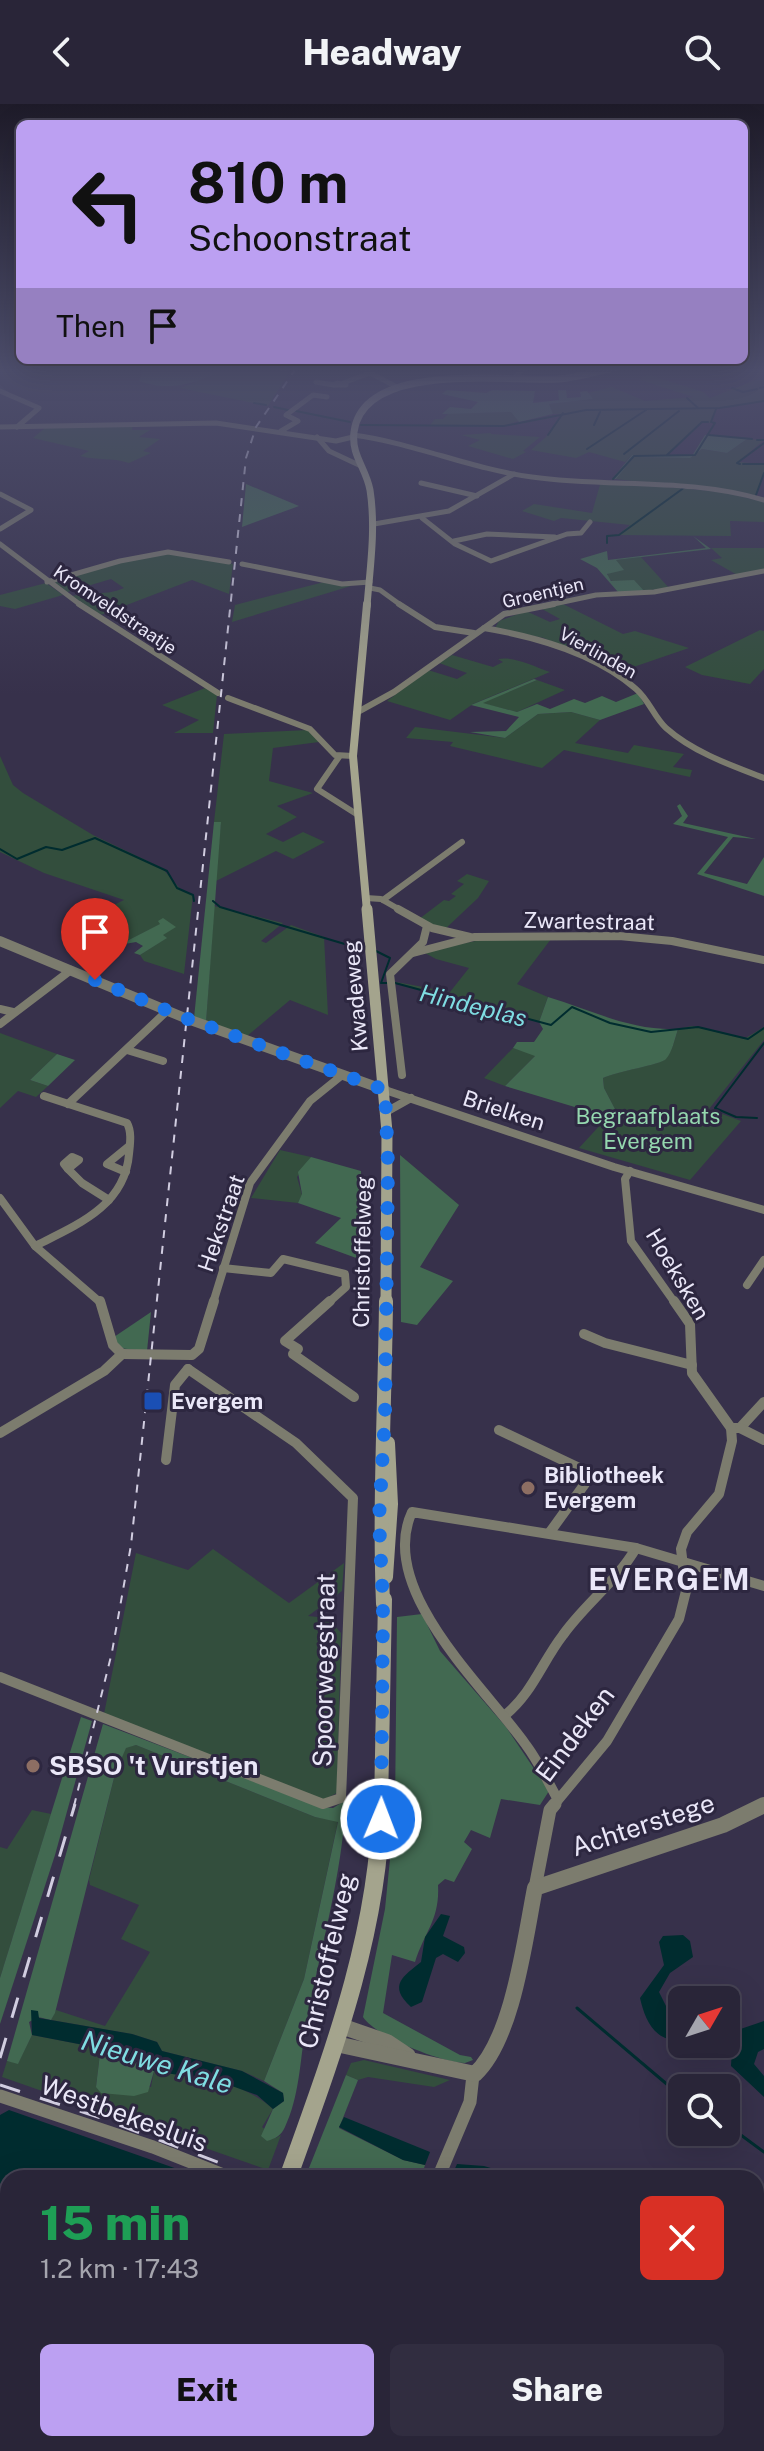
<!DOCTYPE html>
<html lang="en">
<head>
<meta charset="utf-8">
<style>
  :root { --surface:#292538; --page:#312d40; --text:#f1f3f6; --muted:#a5a5ae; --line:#454253; --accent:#bca0f2 }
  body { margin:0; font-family:"Public Sans",sans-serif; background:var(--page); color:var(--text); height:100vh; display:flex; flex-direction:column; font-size:30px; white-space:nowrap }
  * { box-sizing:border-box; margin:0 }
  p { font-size:26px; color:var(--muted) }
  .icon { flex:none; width:44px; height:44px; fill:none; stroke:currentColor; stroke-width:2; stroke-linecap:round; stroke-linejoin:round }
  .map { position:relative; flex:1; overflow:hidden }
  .details { position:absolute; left:0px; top:2066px; width:764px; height:282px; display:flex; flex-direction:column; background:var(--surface); border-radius:24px 24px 0 0; box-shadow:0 8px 32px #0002,0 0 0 2px var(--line) }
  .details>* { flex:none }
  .hud { position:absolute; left:16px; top:16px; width:732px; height:244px; border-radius:12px; box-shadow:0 8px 32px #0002,0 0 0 2px var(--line); background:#bca0f2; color:#111; overflow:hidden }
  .needle { width:52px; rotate:51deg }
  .buttons { position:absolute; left:668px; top:1882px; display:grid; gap:16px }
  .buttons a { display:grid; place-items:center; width:72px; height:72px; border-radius:12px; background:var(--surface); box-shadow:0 8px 32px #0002,0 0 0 2px var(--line); font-size:40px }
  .pin { position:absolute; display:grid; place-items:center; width:68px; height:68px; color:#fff; margin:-82px -34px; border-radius:50% 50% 50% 0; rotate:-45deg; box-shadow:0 0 8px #0007 }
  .pin .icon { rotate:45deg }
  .me { position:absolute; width:88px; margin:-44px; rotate:1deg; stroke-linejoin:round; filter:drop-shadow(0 0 6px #0008) }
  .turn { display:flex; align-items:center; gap:28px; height:168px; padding:0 40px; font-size:36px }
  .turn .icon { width:104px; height:104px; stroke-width:2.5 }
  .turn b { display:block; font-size:56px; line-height:68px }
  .then { display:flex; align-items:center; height:76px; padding:0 40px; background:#0003; gap:16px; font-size:30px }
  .round { display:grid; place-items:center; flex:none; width:84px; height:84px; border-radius:12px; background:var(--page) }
  .head { display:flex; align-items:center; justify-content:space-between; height:136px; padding:0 40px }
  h1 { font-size:48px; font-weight:800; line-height:60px; color:#1e9e55 }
  .primary-button { display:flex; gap:16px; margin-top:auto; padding:16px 40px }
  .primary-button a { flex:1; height:92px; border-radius:12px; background:var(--accent); color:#111; font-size:32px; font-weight:800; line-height:92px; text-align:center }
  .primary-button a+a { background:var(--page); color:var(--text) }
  header { display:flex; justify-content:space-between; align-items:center; height:104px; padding:0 40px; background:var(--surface); font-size:36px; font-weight:800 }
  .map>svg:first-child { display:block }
</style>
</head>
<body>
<header><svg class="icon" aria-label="back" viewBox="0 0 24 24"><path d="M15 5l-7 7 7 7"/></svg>Headway<svg class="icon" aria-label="search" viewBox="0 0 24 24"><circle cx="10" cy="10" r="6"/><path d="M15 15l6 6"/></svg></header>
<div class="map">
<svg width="764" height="2347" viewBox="0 0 764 2347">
  <rect width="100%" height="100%" fill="#37314b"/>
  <g fill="#334e3d">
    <path d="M211,263H266L289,269L268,302L180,284L214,271L202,267Z"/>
    <path d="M649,271L703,288L710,294L764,273V297L716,304L712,319L701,318L665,352L632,351L625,358L589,348L576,354L531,346L546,333L561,310H553L549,300L592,295L588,289L612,283L645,297L693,293L638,275Z"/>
    <path d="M511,308L519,317L502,322L430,321L435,315H443L449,309Z"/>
    <path d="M133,320L132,326H150L139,333L160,335L143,347L151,349L129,359C111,353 98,357 80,352L89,347L33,334L45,324Z"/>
    <path d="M491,329V330L540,333L523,347L526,348L513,355L468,342L480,336L461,331Z"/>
    <path d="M747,335L764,336L738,358L764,360V371L755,392L616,375L634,353L690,354L702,345L727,349Z"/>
    <path d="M601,377L722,388L764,398V418L730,417L731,432L618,431L630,421L561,414L554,417L522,407L534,400L592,409Z"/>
    <path d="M711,444H764V465L739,472L711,456L722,454Z"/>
    <path d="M169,449L233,460L229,490L192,476L98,512L72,492C91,487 106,492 124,484L111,475L64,489L50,478L119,458Z"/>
    <path d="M641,453L669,484C650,487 621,490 607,472L615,456Z"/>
    <path d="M324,478L351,482L232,518L235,501Z"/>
    <path d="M46,479L63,491L15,505L0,502V491Z"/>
    <path d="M563,500L623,530L635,527L689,544L613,570L544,534L495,524L499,517L526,507L550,518L560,515L542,505Z"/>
    <path d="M760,526L764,527V565L750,580L702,571L685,563Z"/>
    <path d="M452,551L493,563L503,558L498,555C514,552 533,562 550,568L473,600L450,616L387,597L428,566L457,575L467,569L439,559Z"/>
    <path d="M537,576L565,586L517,608L481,599Z"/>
    <path d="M205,584L217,591L213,629H174L199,616L162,601Z"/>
    <path d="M571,608L600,616L575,639L628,649L634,641L684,650L673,663L692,666L690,673L564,646L542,664L450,642L453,638L406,634L415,623L505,634L538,610Z"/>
    <path d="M308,626L319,638L273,644L269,677L313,689L277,702L297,713L266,730L283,738L303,728L325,738L293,755L276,747L214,778L221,719L214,718L224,630Z"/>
    <path d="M0,652L13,681L23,689L93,731L162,764L182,787L193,791L184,870L144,857L140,851L166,834L162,831L173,822L170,819L161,820L119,841L113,838L106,841L70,827L66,825L124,796L44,769L0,748Z"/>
    <path d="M467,770L489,777L478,794L444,826L419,815L444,796L449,797L456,792L451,790L464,780L457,777Z"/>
    <path d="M214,802L283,819L261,837L266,839L291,821L324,833L328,911L290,896L246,933L206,918Z"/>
    <path d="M551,835L517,880L548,893L539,918L391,877L450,888L469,864L436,855L423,848L480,836Z"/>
    <path d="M692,922L744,935L764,923V936L709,1005L741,1017L690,1076L579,1044L615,1005L604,984L603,974C617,967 660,961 665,955C672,949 675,934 678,925Z"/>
    <path d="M0,929L57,950L30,976L48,982L36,993L18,987L0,1004Z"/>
    <path d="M513,944L536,951L505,982L484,974Z"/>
    <path d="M280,1046L311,1053L297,1073L302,1091L298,1099L251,1094Z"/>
    <path d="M213,1445L289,1499L344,1459L342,1487L308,1512L328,1514L341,1529L337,1689L323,1696L104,1610L136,1449L188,1466Z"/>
    <path d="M136,1641L315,1713L338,1717L304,1875L264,1977L242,1967L162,1947L157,1938L132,1930L51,1916L56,1906L105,1922L150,1848L121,1835L139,1801L90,1781L89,1776L115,1670L126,1643Z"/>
    <path d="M32,1706L51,1710L0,1874V1743L7,1745Z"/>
    <path d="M32,1931L89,1942L100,1950L96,1983H151L154,1967C193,1968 243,1978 273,2005L262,2023L276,2034L281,2031L268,2066L2,1973L7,1957L18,1959Z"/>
    <path d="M364,1956L450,1976L434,1983L368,1973L358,1976L346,1971L351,1959Z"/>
  </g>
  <g fill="#426951">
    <path d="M135,263H211L203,267L216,270C188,281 168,287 139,277L143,267Z"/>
    <path d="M447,286L486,289L492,286L535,287L533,299L559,296L558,286H566L567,294L581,293L580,288L587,287L593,295L549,300L553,310L519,318L511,308L442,310L450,303L471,305L478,298L442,290Z"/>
    <path d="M705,331L747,335L727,349L702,345L690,354L634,353L616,375H612L632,351L692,352Z"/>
    <path d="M246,380L299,402L242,423Z"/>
    <path d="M693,432L711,445L616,456L624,466L607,470L611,477L634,476L645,488H618L597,464L580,455L607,447L608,456L706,444Z"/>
    <path d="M534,575L537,576L483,599L517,608L537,600L550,605L574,595L585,599L602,592L616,598L638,589L644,600L600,616L571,608L538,610L505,634L470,628L506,627L519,613L471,601Z"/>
    <path d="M680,700L688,712L683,719L756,735L733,733L704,769L747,780L764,753V792L697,770L728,733L673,720L682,712L677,702Z"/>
    <path d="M214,718H221L206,918L194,914Z"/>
    <path d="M163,814L176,823L163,831L167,834L140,851L134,849L143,842L136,838L119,841L160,820L158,817Z"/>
    <path d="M548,893C592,906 630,927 678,925C675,934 672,949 666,955C660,961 618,967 603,974L604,984L615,1005L608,1013L505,982L535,952L513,944L517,938H534L543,925L539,918Z"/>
    <path d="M57,950L75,956L48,982L30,976Z"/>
    <path d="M400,1051L459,1101L420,1163L453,1177L417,1221L401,1218Z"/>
    <path d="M311,1053L361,1067L359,1155L315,1139L341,1114L298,1099L302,1090L298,1068Z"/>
    <path d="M151,1208L147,1247L118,1244L114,1233Z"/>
    <path d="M422,1510L440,1547L506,1623L549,1687L540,1701L501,1695L490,1734L471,1726L464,1738L472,1745L454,1778L445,1775L438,1781C440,1815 425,1827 415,1858L392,1851L383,1909L460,1951L471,1953L473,1956L465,1959C442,1959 375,1932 363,1913L385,1805L395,1705L397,1513Z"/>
    <path d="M81,1613L92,1617L55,1751L0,1920V1874Z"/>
    <path d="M103,1620L321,1703L333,1704L346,1696C342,1773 320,1845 306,1921C300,1955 300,1991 285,2023C281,2032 276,2034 267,2037L261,2032L273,2005L284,1997L283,1989L264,1977L304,1875L338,1718L315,1713L136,1641L126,1644L115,1670L55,1909L51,1916L38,1913L29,1918L32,1931L18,1960L7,1957Z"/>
    <path d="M100,1950L126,1953L154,1967L148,1988L134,1992L101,1989L96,1983Z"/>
    <path d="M346,1971L358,1976L339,2024L403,2056L425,2061L421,2074H305Z"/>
  </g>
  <g fill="#002c2f">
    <path d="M441,1810L450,1812L443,1832L464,1843L465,1849L458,1858L443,1850L436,1854L422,1898L411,1903C387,1881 404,1872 421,1858L425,1833Z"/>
    <path d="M683,1831L690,1837L693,1853L670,1869L659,1888L670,1910L682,1917V1936C655,1939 645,1916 640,1894L664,1861L659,1838L663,1832Z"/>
    <path d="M31,1906L38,1907L39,1914L132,1930L157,1938L162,1947L242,1967L283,1989L284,1997L273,2005L257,1991L221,1978L154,1967L142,1959L100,1950L89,1942L32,1931Z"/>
    <path d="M764,1917V1945L758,1948L754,1960L764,1972V1993L731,1962L732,1945L726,1940V1930Z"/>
    <path d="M9,2006L203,2074H8V2118L0,2114V2011Z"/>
    <path d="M344,2013L430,2048L425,2061L403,2056L339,2023Z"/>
    <path d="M457,2060L484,2062L524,2074H462L453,2069Z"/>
    <path d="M458,2340H667L676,2347H468Z"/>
  </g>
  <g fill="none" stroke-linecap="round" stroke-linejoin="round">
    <g stroke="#002c2f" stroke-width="2">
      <path d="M732,284L743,288L757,285"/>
      <path d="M760,284L764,283"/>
      <path d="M687,294L698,304"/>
      <path d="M254,299L266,301"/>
      <path d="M274,303L288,306"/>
      <path d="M296,307L350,318"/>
      <path d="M361,321L504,322L586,306L720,304L764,297"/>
      <path d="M594,321L600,308"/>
      <path d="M548,331L563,309"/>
      <path d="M709,331L752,335"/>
      <path d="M757,336H764"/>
      <path d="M587,345L646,306"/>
      <path d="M624,350L679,307"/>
      <path d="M667,351L702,318H708"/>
      <path d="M740,360L737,359L764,339"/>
      <path d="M743,360H764"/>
      <path d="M613,375L634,352L695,351L715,319L711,318L716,305"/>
      <path d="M756,391L764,369"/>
      <path d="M607,439V432L619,431L685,383"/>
      <path d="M0,745L17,755L46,743L62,746L95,734L167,767L177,784L193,791L194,797"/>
      <path d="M213,797L220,803L365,846"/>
      <path d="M376,847L390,854L381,879H388"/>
      <path d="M395,879L551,921L572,903L610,919L651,928L698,923L748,935L764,924"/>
      <path d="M757,1014L736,1013L715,1004L764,939"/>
    </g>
    <g stroke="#002c2f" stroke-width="3">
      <path d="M577,1904L682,1993"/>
      <path d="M726,2020L764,2048"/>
    </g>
    <g stroke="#7c7c6e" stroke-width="5">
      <path d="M359,263L395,282"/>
      <path d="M283,265L293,263"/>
      <path d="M513,275L526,263"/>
      <path d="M316,278L334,281"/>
      <path d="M337,279L346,281H334Z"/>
      <path d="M343,279L370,269"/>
      <path d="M0,287L39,304L17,323"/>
      <path d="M0,323L216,319L336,337L353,333"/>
      <path d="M281,327L298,317L286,311L313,291L327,293"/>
      <path d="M353,331C414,339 471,365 532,373C610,384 687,373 764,396"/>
      <path d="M317,333L329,347L361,362"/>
      <path d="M421,379L477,392"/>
      <path d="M0,390L31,406L0,425"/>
      <path d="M422,414L455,440L491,457L567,430L581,429L590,418"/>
      <path d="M374,420L449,407L514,370"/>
      <path d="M454,437L487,430L555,433"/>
      <path d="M0,440L82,502"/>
      <path d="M242,460L342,480L370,478"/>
      <path d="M47,478L120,457L168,448L229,458"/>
      <path d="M370,484L380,486L402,502"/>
      <path d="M544,502L596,491L654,488L764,467"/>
    </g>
    <g stroke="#7c7c6e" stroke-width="6">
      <path d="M79,500L218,589"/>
      <path d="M399,500L435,523L474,529"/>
      <path d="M484,524C537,533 595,549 636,585C649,596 654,613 666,624C693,648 730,661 764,674"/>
      <path d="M228,594L310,625L335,651L353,652"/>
      <path d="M356,609L394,588L504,510L554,500"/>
      <path d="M339,653L317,685L358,711"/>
      <path d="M366,794L381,795L402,807"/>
      <path d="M383,796L462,738"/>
    </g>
    <g stroke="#7c7c6e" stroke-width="8">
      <path d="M398,805L432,824L470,833"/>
      <path d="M413,849L474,833L619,832L672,837L764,856"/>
      <path d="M0,905L13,908"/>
      <path d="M0,920L71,866"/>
      <path d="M127,946L163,957"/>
      <path d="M402,971L390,870L423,838L427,822"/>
      <path d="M385,986L614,1063L764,1106"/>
      <path d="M68,1000L167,907"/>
      <path d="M386,1008L411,994"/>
      <path d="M72,1053L79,1056L68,1065L64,1060Z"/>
      <path d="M68,1065L82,1079L109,1096"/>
      <path d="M630,1067L625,1075L631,1137L675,1199"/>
      <path d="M126,1068L107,1060L129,1042"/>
      <path d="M0,1094L35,1142L101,1199"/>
      <path d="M35,1142C77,1121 125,1102 129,1050C130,1040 132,1028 127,1019L44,992"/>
      <path d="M223,1164L271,1169L283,1155L345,1170L346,1183L328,1199"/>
      <path d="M747,1181L764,1156"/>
      <path d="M213,1199L250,1079L310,997L341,972"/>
    </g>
    <g stroke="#7c7c6e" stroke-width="10">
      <path d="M100,1197L113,1241L122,1250"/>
      <path d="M330,1197L285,1237L298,1245L293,1250L354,1293"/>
      <path d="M584,1230L605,1239L692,1261"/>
      <path d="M122,1250L192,1251L199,1245L214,1197"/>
      <path d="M731,1324H740L764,1298"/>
      <path d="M740,1324L764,1336"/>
      <path d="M499,1326L592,1370L550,1428"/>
      <path d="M0,1329L104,1267L122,1250"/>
      <path d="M166,1356L175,1281L188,1265"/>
      <path d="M0,1573L323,1700L341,1694L353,1394L296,1339L188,1265"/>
      <path d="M504,1612C532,1590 542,1558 563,1531C585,1500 617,1477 636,1444"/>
      <path d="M557,1694C547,1676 538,1657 526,1641C486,1584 376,1486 412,1408L636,1444L764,1482"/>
      <path d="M553,1702L607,1637L679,1515L686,1487L681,1445L687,1428L719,1390L732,1337L731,1324L692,1269L690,1220L674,1197"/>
    </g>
    <g stroke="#7c7c6e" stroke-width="13">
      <path d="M535,1784L550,1706L555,1700"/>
      <path d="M0,1992L153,2043L231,2074"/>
      <path d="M438,2074L470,1998L473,1971"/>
      <path d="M0,2131L8,2134"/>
      <path d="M432,2340L442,2347"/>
      <path d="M682,2340L691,2347"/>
      <path d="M249,2347L256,2340"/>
    </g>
    <path stroke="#7c7c6e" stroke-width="10" d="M0,837L185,914L385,986"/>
    <g stroke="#7c7c6e" stroke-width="16">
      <path d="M341,1922L387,1938L408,1952"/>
      <path d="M336,1940L475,1970C513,1935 525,1834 535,1784L723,1721L764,1701"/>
    </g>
    <path stroke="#a4a48d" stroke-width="7" d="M367,502C370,463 376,425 370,386C366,364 351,351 354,328C363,256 509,278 558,275C578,274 598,267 618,263"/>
    <path stroke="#a4a48d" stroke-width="8" d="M367,500L353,652L367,807"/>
    <path stroke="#a4a48d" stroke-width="11" d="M367,805L387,1028L386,1199"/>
    <g stroke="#a4a48d" stroke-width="14">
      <path d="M386,1473L391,1400L388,1339"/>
      <path d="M383,1500C379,1399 385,1298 386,1197"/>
      <path d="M381,1702L385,1495"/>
    </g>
    <g stroke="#a4a48d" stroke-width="18">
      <path d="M288,2074C331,1954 379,1829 381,1700"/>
      <path d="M178,2347L181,2340"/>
    </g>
    <path stroke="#d1cde0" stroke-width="2" stroke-dasharray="8 8" stroke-linecap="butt" d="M74,1702L112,1548L131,1441L246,354L256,323L297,263"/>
    <g stroke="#d1cde0" stroke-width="3" stroke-dasharray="21 21" stroke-linecap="butt">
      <path d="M0,1954L75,1700"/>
      <path d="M0,1981L98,2013L260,2074"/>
      <path d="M0,2139L8,2142"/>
      <path d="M411,2340L423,2347"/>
      <path d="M704,2340L713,2347"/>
    </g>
  </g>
  <linearGradient id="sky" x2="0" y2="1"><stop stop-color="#1e1b29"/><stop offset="0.45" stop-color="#4d4e6c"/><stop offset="1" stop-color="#4d4e6c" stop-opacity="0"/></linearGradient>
  <rect width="764" height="591" fill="url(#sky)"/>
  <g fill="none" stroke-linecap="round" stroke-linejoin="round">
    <path stroke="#1a73e8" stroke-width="14" stroke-dasharray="0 25.2" d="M95,876L185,914L385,986L388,1060L385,1311L379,1415L383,1500L381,1715"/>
  </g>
  <rect fill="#1a4fb4" stroke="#2d2740" stroke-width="3" x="143" y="1287" width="20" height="20" rx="4"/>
  <g fill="#8d6e63" stroke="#2d2740" stroke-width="3">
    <circle cx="528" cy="1384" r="8"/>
    <circle cx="33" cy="1662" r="8"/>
  </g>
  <g text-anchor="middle" stroke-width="6" stroke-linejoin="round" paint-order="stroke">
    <g font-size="18" fill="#eae7f8" stroke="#2d2740">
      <text transform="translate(543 489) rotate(-13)" y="6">Groentjen</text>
      <text transform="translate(115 506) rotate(34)" y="6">Kromveldstraatje</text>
      <text transform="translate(598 549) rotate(29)" y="6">Vierlinden</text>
    </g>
    <g font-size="22" fill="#eae7f8" stroke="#2d2740">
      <text transform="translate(589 817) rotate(1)" y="8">Zwartestraat</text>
      <text transform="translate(355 892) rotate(-95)" y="8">Kwadeweg</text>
      <text transform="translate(504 1006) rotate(18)" y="8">Brielken</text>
      <text transform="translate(221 1119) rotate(-71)" y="8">Hekstraat</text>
      <text transform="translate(362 1148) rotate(-89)" y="8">Christoffelweg</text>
      <text transform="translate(678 1170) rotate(59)" y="8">Hoeksken</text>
    </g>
    <g font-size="22" fill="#95d8af" stroke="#2d2740">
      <text x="648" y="1020">Begraafplaats<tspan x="648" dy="25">Evergem</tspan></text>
    </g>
    <g font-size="22" font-weight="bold" fill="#eae7f8" stroke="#2d2740" text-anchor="start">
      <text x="171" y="1305">Evergem</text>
      <text x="544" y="1379">Bibliotheek<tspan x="544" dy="25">Evergem</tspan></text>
    </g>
    <g font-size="24" font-style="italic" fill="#7fdde2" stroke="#2d2740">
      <text transform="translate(473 902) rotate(14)" y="8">Hindeplas</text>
    </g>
    <g font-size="26" fill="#eae7f8" stroke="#2d2740">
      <text transform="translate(324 1566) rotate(-89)" y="9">Spoorwegstraat</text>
      <text transform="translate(575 1630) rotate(-53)" y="9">Eindeken</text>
      <text transform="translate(643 1721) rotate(-18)" y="9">Achterstege</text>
      <text transform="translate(327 1857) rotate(-77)" y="9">Christoffelweg</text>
      <text transform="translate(124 2010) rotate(20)" y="9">Westbekesluis</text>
    </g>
    <g font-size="26" font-weight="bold" fill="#eae7f8" stroke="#2d2740" text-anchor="start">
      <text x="49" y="1671">SBSO 't Vurstjen</text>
    </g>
    <g font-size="28" font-style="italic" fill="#7fdde2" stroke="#2d2740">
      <text transform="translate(157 1958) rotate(17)" y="10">Nieuwe Kale</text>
    </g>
    <g font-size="30" font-weight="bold" letter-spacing="2" fill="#eae7f8" stroke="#2d2740">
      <text x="670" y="1486">EVERGEM</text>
    </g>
  </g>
</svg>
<div class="buttons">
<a><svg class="needle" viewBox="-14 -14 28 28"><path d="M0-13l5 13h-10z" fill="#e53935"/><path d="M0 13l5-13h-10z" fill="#a5a5ae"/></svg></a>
<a><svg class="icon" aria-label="search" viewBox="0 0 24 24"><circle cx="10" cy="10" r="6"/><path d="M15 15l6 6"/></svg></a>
</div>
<div class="pin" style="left:95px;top:876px;background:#d93025"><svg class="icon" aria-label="arrive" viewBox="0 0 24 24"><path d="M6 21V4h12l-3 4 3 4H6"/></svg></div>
<svg class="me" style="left:381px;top:1715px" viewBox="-20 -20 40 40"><circle r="17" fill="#1a73e8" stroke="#fff" stroke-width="3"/><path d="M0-11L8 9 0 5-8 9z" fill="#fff"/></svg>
<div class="hud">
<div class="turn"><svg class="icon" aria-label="left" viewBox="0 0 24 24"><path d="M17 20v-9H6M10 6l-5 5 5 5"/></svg><div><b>810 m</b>Schoonstraat</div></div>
<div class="then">Then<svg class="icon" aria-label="arrive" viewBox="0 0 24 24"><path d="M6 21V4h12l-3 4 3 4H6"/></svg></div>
</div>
<section class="details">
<div class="head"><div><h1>15 min</h1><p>1.2 km · 17:43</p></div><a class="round" style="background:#d93025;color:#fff"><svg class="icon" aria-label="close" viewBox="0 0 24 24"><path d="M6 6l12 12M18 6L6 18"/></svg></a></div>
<div class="primary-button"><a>Exit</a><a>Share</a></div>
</section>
</div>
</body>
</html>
